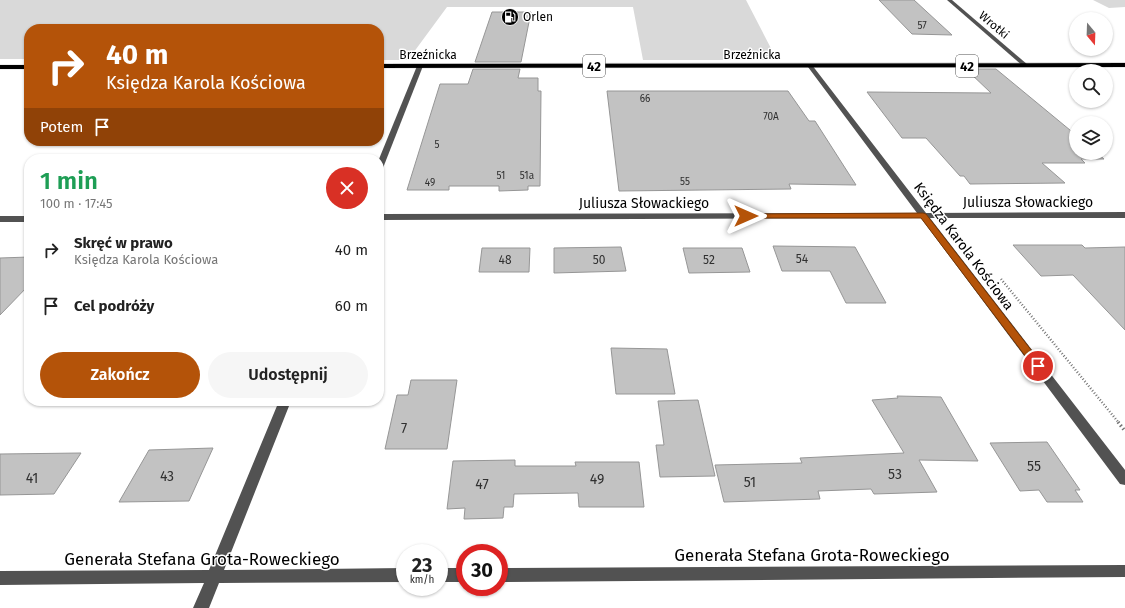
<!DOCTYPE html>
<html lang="pl">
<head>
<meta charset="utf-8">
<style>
  :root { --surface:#fff; --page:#f6f6f6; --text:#222; --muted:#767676; --accent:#b45309 }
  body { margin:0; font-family:"Fira Sans",sans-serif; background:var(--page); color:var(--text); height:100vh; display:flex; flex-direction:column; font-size:15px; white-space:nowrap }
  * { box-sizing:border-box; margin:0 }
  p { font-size:13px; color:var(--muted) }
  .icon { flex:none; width:22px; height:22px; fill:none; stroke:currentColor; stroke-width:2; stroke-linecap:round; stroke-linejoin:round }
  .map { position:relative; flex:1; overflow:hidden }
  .sheet { position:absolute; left:24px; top:154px; width:360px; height:252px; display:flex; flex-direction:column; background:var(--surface); border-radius:16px; box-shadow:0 1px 3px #0004 }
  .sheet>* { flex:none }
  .top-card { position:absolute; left:24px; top:24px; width:360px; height:122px; border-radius:16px; box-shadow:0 1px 3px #0004; background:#b45309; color:#fff; overflow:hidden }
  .needle { width:26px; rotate:161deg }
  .tools { position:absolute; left:1069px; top:12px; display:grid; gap:8px }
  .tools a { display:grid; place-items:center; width:44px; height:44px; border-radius:50%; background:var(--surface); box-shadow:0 1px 3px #0004; font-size:20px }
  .speed { position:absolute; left:396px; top:544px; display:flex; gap:8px; font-size:20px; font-weight:700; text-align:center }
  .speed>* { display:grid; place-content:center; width:52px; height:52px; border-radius:50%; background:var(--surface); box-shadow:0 1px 3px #0004; line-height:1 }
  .speed small { font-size:10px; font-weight:400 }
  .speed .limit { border:6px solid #d22; background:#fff; color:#111 }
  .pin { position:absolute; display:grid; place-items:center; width:34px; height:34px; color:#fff; margin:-17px; border:2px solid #fff; border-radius:50%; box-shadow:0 1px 4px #0007 }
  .me { position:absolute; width:44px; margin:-22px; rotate:90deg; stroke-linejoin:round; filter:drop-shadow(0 0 3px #0008) }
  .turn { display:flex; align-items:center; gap:14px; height:84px; padding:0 16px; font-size:18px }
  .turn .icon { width:52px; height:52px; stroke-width:2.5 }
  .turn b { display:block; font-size:28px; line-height:34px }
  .then { display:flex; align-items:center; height:38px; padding:0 16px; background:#0003; gap:8px; font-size:15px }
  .round { display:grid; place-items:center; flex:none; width:42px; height:42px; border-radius:21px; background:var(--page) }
  .headline { display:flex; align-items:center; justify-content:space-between; height:68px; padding:0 16px }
  h1 { font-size:24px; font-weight:600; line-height:30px; color:#1e9e55 }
  .primary-button { display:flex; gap:8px; margin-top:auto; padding:8px 16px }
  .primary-button a { flex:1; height:46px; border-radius:24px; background:var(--accent); color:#fff; font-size:16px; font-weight:600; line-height:46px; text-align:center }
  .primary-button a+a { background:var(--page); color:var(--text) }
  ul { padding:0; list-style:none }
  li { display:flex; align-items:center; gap:12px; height:56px; padding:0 16px }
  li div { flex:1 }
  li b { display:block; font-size:15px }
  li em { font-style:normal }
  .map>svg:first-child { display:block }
</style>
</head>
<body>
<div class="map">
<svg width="1125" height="608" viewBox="0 0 1125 608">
  <rect width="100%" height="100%" fill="#fff"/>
  <g fill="#d9d9d9">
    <path d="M0,0H746L777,60H643L633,7H447L408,60H379V29H29V59H0Z"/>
    <path d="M1093,0H1125V7L1109,8Z"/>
  </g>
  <g fill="#c2c2c2" stroke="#969696">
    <path d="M879,0H914L952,35L912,34Z"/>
    <path d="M492,12H531L521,62H475Z"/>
    <path d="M473,69H520L518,78H538V91H541L540,186H528V190L499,191V186H449V190H407L440,84H468Z"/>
    <path d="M970,69H996L1076,135V153H1097L1104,159H1081L1085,163H1042L1065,183L970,184L964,176H960L926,138H902L867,92L991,93L968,71Z"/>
    <path d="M607,91H788L809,121H815L856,185L789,184L791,189L619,191Z"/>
    <path d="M1013,245H1082L1085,248L1125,247V330L1073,275L1041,276Z"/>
    <path d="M773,246L855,247L886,303H846L830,271H782Z"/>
    <path d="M621,247L626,271L554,273V248Z"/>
    <path d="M482,248H530L529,272H479Z"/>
    <path d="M683,248H742L750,272L689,273Z"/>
    <path d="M29,257V285L0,315V258Z"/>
    <path d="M611,348L667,349L675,394H616Z"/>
    <path d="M411,380H457L447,449H385L397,395H408Z"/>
    <path d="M897,396L941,397L978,461L919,460L937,492L874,494L871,489L818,491L820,499L724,502L715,465L802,463L800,458L904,453L872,400L898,398Z"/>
    <path d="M698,400L715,476L660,477L656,445H664L658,401Z"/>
    <path d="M1047,442L1080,490H1075L1083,502H1047L1039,490L1020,491L990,443Z"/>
    <path d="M213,448L189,501L119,502L149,450Z"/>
    <path d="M81,453L54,494L0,495V454Z"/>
    <path d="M515,460V466H576L575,462H639L644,507H579L578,493L514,494L513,507H504L503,518L464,519L465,508L447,509L453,461Z"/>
  </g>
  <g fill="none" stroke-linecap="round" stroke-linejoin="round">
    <g stroke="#dbdbdb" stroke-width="1">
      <g id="major">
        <path d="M1125,63V67L379,68V64Z"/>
        <rect x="0" y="65" width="29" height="4"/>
      </g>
    </g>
    <path stroke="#747474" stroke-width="2.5" stroke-dasharray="1 2" stroke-linecap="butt" d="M1001,279L1119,423"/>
    <path stroke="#747474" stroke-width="3.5" stroke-dasharray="1.5 2.5" stroke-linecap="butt" d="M1118,422L1125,431"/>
    <g fill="#525252" fill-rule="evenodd">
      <path d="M947,0H952L1028,65V67H1024Z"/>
      <path d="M420,64L423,66L383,168L379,170V159L417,66Z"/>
      <path d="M808,65H812L926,213L1125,212V218H930L1125,470V485L1120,484L921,218L379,220V214L917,213L808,67Z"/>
      <rect x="0" y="216" width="29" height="6"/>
      <path d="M279,401H291L224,570L405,568V582L219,583L209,608H193L204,583L0,585V571L209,570Z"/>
      <path d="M1125,565V577L499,582V568Z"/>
      <rect x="439" y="568" width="26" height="14"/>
    </g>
    <use href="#major" fill="#000" fill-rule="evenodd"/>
  </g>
  <path fill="#b45309" stroke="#753606" d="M923,213L926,214L1042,364L1043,366L1042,369H1035L921,218H746L742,216L746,214Z"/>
  <defs>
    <g id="fuel-disc" transform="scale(0.9)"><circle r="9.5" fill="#000" stroke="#fff"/><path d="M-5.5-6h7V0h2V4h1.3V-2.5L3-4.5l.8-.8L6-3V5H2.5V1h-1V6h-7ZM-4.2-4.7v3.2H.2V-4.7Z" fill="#fff"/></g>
  </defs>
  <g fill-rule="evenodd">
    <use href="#fuel-disc" x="510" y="17"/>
  </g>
  <g text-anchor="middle" stroke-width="3" stroke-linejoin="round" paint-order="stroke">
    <g font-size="10" fill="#303030">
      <text x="922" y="29">57</text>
      <text x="645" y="102">66</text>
      <text x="771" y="120">70A</text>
      <text x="437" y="148">5</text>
      <text x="501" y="179">51</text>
      <text x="527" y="179">51a</text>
      <text x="685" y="185">55</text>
      <text x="430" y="186">49</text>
    </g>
    <g font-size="12" fill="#000" stroke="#fff" text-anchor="start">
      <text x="523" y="21">Orlen</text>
    </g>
    <g font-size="12" fill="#000" stroke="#fff">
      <text transform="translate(994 25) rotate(40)" y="4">Wrotki</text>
      <text x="428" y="59">Brzeźnicka</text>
      <text x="752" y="59">Brzeźnicka</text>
    </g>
    <g font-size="12" fill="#303030">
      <text x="802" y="263">54</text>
      <text x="505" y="264">48</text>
      <text x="599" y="264">50</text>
      <text x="709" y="264">52</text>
    </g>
    <g fill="#fff" stroke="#4c4c4c" stroke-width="1">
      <rect x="583" y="55" width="22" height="22" rx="3"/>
      <rect x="956" y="55" width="22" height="22" rx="3"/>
    </g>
    <g font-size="13" font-weight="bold" fill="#000">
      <text x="594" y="71">42</text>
      <text x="967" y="71">42</text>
    </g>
    <g font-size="14" fill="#000" stroke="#fff">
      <text x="1028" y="207">Juliusza Słowackiego</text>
      <text x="644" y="208">Juliusza Słowackiego</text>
      <text transform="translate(964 246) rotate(53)" y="5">Księdza Karola Kościowa</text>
    </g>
    <g font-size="14" fill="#303030">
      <text x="404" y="433">7</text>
      <text x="1034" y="471">55</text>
      <text x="895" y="479">53</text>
      <text x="167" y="481">43</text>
      <text x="32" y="483">41</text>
      <text x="597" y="484">49</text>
      <text x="750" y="487">51</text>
      <text x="482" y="489">47</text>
    </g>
    <g font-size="17" fill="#000" stroke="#fff">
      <text x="812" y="561">Generała Stefana Grota-Roweckiego</text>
      <text x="202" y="565">Generała Stefana Grota-Roweckiego</text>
    </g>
  </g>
</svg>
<div class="tools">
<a><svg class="needle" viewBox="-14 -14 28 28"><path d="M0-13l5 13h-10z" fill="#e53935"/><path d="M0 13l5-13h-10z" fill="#767676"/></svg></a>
<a><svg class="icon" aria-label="search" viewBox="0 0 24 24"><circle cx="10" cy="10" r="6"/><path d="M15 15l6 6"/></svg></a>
<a><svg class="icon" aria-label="layers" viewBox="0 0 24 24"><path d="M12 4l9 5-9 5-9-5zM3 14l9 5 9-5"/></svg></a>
</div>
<div class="speed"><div>23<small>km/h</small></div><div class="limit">30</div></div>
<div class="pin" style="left:1038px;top:366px;background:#d93025"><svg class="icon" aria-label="arrive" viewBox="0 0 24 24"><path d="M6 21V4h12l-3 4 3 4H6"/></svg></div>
<svg class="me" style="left:746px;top:216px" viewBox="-20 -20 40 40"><path d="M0-17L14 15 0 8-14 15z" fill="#b45309" stroke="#fff" stroke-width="4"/></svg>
<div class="top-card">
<div class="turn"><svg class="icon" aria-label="right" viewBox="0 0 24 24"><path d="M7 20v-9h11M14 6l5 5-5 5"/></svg><div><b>40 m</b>Księdza Karola Kościowa</div></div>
<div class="then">Potem<svg class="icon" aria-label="arrive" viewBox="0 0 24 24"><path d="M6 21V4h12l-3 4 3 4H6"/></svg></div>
</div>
<section class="sheet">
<div class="headline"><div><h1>1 min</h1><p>100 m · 17:45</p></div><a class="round" style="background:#d93025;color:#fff"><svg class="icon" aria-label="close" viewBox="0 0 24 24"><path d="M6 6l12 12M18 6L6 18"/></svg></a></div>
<ul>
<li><svg class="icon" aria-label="right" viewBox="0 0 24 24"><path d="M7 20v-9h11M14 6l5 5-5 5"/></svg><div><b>Skręć w prawo</b><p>Księdza Karola Kościowa</p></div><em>40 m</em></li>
<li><svg class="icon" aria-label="arrive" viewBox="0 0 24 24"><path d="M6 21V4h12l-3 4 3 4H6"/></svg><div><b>Cel podróży</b></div><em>60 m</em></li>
</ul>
<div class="primary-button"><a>Zakończ</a><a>Udostępnij</a></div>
</section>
</div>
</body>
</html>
